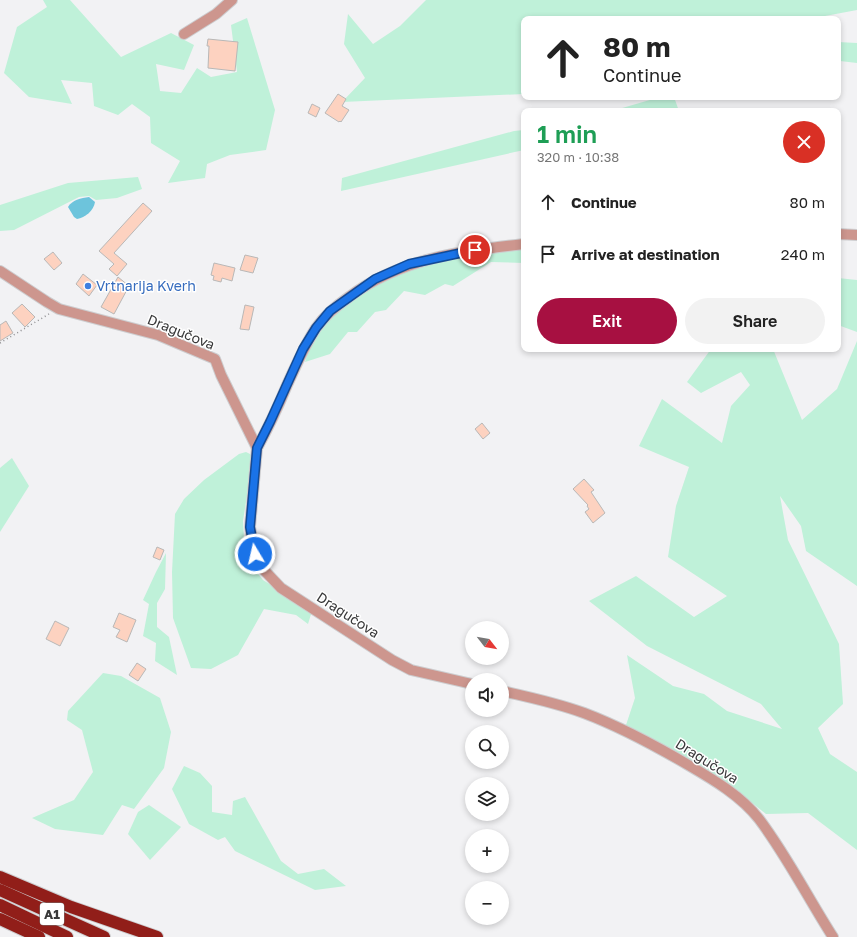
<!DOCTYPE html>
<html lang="en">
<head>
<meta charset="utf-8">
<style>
  :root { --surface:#fff; --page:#f2f2f2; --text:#222; --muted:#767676; --accent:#a71041 }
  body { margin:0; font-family:"Golos Text",sans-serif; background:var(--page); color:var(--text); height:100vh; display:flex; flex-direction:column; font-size:15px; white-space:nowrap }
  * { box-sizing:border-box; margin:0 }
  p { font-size:13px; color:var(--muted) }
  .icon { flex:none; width:22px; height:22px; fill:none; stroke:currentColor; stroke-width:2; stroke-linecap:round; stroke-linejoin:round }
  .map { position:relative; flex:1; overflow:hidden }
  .sheet { position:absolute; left:521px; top:108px; width:320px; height:244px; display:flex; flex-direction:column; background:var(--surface); border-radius:8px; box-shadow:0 2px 6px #0003 }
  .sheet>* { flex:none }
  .banner { position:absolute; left:521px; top:16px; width:320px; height:84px; border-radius:8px; box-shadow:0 2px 6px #0003; background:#fff; color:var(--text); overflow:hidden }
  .needle { width:26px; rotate:121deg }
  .fabs { position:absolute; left:465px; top:621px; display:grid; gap:8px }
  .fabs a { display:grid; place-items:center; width:44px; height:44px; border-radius:50%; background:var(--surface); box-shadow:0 2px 6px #0003; font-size:20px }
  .pin { position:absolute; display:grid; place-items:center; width:34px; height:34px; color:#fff; margin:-17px; border:2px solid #fff; border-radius:50%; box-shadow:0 1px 4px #0007 }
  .me { position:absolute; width:44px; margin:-22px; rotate:351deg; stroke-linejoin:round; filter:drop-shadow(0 0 3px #0008) }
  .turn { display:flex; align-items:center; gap:14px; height:84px; padding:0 16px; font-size:18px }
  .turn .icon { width:52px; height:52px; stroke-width:2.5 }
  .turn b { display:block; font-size:28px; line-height:34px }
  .round { display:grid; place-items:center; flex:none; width:42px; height:42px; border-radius:21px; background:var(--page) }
  .head { display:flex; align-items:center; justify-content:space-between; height:68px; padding:0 16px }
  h1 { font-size:24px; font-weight:600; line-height:30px; color:#1e9e55 }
  .button { display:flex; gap:8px; margin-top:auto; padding:8px 16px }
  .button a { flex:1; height:46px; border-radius:24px; background:var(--accent); color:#fff; font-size:16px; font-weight:600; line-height:46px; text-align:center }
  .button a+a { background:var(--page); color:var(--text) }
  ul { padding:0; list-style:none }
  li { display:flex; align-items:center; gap:12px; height:52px; padding:0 16px }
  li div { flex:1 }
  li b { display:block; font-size:15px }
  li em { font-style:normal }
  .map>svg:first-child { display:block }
</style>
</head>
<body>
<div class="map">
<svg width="857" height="937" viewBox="0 0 857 937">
  <rect width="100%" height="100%" fill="#f2f2f4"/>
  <g fill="#bff1d9">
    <path d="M43,0H70L121,57L171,33L194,45L184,70L156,64L160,91L181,93L197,68L211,77L237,72L231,25L247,18L275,110L266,150L230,155L207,164L205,178L168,183L180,161L151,143L150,117L132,104L118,115L94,106L92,83L61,80L72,104L29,97L4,73L17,27L47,7Z"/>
    <path d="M426,0H857V10L809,19H524V94L342,102L365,78L344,44L348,14L373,44L400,26Z"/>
    <path d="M838,42L857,43V63L840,61L838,62Z"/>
    <path d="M660,97H674L679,111H612Z"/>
    <path d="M524,130V150L341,191L342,178L514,131Z"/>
    <path d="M138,177L142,189L117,198L96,200L89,196L79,197L14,230L0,231V205L68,183Z"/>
    <path d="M524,247V263L491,262L453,286L445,284L425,295L404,291L386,310L375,312L357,332H348L330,354L305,362L312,338L345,304L380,282L416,266Z"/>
    <path d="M838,278L857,280V332L838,325Z"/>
    <path d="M857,341V586L806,551L801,526L780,496L788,540L839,644L843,704L818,728L830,754L857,772V850L808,813L766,814L740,793L625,728L635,698L627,655L673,686L704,694L727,711L782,729L761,704L647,646L589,601L636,576L694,617L727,596L668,557L676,506L689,467L639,446L662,399L722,443L731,406L750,385L741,372L701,393L687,382L711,349H773L802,420L837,389Z"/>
    <path d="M246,452L250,454L253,457L243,521L245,557L263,580L312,611L308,624L296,615L264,609L238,655L211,669L191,668L173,618L172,572L175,514L184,499L204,480L239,454Z"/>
    <path d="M12,458L29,486L0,532V468Z"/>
    <path d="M166,553L165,589L157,603V627L169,637L177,675L155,661L156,643L143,636L149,604L143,600L156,572Z"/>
    <path d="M103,673L121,676L160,698L171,732L164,768L134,809L122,805L103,835L55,829L32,818L74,800L93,772L82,730L67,720L68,711Z"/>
    <path d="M184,766L200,773L212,786V812L232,815L233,801L245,797L281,861L298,874L324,869L346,886L315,890L235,851L225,837L218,840L189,824L172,789Z"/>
    <path d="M149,805L181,827L150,860L128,834L138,812Z"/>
  </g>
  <path fill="#6dc4dc" d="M89,197L95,202C94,210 85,218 77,219L74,217L68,207C72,200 81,198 89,197Z"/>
  <g fill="#fdd2c0" stroke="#b9b8b7">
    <path d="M208,39L238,42L235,71L208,68L209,46H207Z"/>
    <path d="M338,94L346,99L342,106L349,110L341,122L340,121L339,122L325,113Z"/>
    <path d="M312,104L320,108L316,117L308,113Z"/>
    <path d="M143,203L152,211L114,253L127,264L117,276L109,269L114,264L99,251Z"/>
    <path d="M53,252L62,263L54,270L44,259Z"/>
    <path d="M245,255L258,258L253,273L240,270Z"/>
    <path d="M214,263L235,268L232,281L222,278L221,282L213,280L214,276L211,275Z"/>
    <path d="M83,274L97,285L89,296L76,284Z"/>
    <path d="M118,277L129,286L114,314L101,307Z"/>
    <path d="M22,304L35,317L25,327L12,313Z"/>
    <path d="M245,305L254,307L249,330L240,329Z"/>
    <path d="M6,321L13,333L0,341V325Z"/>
    <path d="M482,423L490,433L483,439L475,429Z"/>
    <path d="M584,479L594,490L591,492L605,513L593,523L585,512L589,509L587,506L588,505L573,489Z"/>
    <path d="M157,547L164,550L160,560L153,557Z"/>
    <path d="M119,613L136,620L127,642L116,637L120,630L113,627Z"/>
    <path d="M55,621L69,628L60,646L46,639Z"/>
    <path d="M137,663L146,669L138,681L129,675Z"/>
  </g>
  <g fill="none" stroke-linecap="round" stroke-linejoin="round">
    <g stroke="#cdcdcf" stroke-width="12">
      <g id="minor">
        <path d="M184,34L216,14L232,0"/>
        <path d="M838,234L857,235"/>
        <path d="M0,271L47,302L59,309L158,335L215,359L221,375L257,448L250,527L255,554L264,570L281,588L392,660L411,670L472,684"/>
        <path d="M257,448C268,428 278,407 287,385C296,366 304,346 316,328C325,315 336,306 349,297C401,258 461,251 524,244"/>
        <path d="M502,691C529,697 557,703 584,713C621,727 656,746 690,766C714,780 741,796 759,819C787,856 808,898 833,937"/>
      </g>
    </g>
    <g stroke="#cdcdcf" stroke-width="14">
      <g id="highway">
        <path d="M0,877L71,907L157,937"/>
        <path d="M0,890L104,937"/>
        <path d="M0,905L67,937"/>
        <path d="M0,919L39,937"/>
      </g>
    </g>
    <path stroke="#919193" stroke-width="1.5" stroke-dasharray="1 3" stroke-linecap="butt" d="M0,343L49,314"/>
    <use href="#minor" stroke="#cd968e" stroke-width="10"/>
    <use href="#highway" stroke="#911e19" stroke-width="12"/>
  </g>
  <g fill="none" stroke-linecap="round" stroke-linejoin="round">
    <g stroke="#114b97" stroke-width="10">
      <path id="route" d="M255,554L250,527L257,448L270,422L303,349L316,328L330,311L375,279L409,264L475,250"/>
    </g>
    <use href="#route" stroke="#1a73e8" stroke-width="7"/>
  </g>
  <circle fill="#3f7fe0" stroke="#fff" stroke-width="1.5" cx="88" cy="286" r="4"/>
  <g text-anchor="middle" stroke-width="3" stroke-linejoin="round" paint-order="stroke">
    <rect fill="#fff" stroke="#747474" stroke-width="1" x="40" y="903" width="24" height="22" rx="3"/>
    <g font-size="13" font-weight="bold" fill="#383839">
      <text x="52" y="919">A1</text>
    </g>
    <g font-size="14" fill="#366cbe" stroke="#fff" text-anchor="start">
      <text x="96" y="291">Vrtnarija Kverh</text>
    </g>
    <g font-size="14" fill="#383839" stroke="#fff">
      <text transform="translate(181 332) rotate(22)" y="5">Dragučova</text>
      <text transform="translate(348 615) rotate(33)" y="5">Dragučova</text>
      <text transform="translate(707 761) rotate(32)" y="5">Dragučova</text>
    </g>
  </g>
</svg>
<div class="fabs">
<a><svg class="needle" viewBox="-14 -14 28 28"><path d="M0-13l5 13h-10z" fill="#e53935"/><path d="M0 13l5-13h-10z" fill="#767676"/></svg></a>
<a><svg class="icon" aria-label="sound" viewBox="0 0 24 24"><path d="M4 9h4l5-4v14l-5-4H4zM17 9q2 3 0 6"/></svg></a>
<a><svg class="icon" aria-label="search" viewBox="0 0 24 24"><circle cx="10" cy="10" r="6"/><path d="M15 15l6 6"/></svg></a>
<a><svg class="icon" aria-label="layers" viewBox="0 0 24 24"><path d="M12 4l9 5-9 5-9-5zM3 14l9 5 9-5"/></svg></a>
<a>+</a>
<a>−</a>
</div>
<div class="pin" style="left:475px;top:250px;background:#d93025"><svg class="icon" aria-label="arrive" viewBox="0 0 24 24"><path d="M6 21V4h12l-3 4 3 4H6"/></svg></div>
<svg class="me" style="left:255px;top:554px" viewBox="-20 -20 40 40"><circle r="17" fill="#1a73e8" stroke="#fff" stroke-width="3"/><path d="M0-11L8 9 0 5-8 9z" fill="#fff"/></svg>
<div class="banner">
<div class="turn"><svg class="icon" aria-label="ahead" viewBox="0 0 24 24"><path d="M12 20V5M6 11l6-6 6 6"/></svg><div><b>80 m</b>Continue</div></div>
</div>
<section class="sheet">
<div class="head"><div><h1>1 min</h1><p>320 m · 10:38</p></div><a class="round" style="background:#d93025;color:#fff"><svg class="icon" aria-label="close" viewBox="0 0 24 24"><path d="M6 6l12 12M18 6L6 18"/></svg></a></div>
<ul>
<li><svg class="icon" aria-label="ahead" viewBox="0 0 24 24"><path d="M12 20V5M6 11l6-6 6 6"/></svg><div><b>Continue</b></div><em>80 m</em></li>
<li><svg class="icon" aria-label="arrive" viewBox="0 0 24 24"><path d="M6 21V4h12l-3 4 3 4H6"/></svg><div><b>Arrive at destination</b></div><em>240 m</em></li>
</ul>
<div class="button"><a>Exit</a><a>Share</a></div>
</section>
</div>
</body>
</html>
